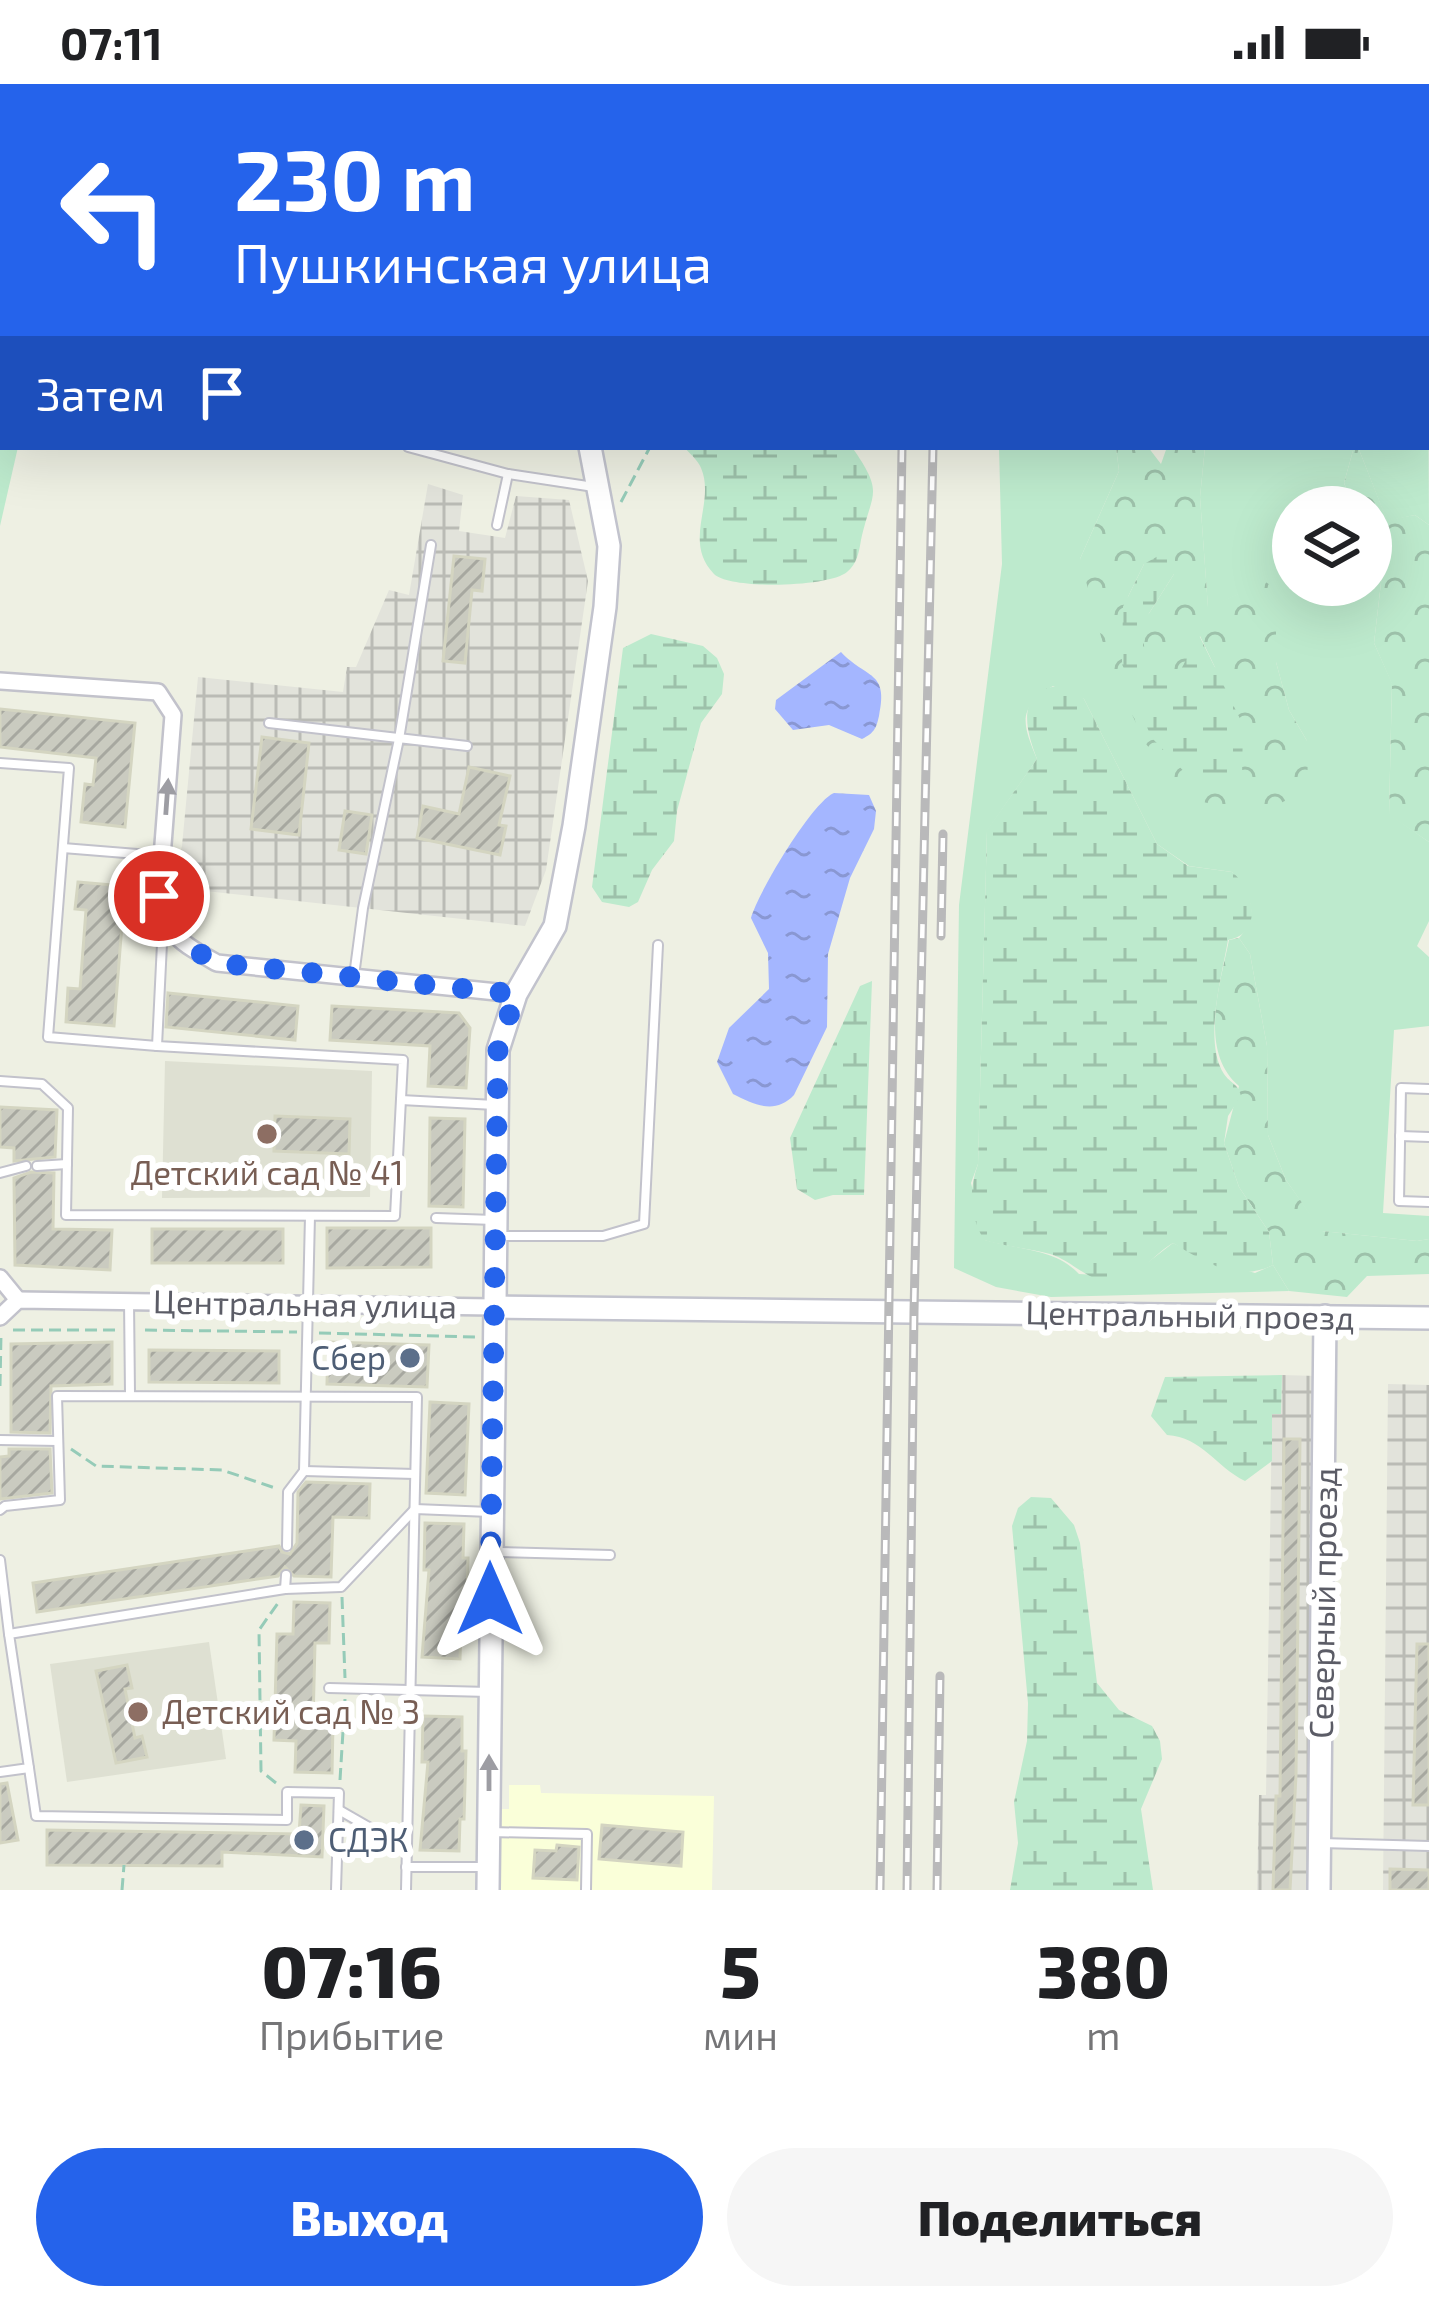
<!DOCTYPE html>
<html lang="ru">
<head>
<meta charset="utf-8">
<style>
  :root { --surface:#fff; --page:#f6f6f6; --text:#202124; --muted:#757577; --accent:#2563eb }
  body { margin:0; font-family:"Exo 2",sans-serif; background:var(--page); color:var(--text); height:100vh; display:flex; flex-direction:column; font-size:45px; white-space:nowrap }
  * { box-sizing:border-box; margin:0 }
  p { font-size:39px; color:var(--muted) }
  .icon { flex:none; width:66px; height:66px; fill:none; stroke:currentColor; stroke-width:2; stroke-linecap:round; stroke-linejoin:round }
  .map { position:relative; height:1806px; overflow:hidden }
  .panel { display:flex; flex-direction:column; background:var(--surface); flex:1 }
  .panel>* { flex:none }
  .top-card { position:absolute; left:0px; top:0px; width:1431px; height:366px; box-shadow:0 12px 48px #0002; background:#2563eb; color:#fff; overflow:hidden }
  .controls { position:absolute; left:1272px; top:402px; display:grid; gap:24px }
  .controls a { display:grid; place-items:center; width:120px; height:120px; border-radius:50%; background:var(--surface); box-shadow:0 12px 48px #0002; font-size:60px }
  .pin { position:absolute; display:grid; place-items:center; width:102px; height:102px; color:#fff; margin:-51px; border:6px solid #fff; border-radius:50%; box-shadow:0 3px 12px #0007 }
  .me { position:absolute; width:132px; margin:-66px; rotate:0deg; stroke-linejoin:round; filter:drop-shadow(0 0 9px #0008) }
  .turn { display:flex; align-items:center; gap:42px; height:252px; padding:0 36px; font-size:54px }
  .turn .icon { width:156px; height:156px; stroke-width:2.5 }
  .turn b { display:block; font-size:84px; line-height:102px }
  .then { display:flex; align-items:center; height:114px; padding:0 36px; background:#0003; gap:24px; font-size:45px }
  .eta { display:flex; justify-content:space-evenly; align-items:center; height:204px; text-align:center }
  .eta b { font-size:72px; font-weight:800; line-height:84px }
  .cta { display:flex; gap:24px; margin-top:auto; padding:24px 36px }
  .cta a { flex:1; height:138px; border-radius:72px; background:var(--accent); color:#fff; font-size:48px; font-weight:800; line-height:138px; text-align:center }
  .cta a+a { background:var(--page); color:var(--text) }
  .status { display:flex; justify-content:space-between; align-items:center; height:84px; padding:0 60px; background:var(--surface); direction:ltr }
  .status svg { height:33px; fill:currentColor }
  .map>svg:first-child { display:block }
</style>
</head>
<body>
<div class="status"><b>07:11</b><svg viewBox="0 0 49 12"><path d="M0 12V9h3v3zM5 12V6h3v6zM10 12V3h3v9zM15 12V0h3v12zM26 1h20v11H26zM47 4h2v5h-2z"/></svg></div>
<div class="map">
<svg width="1429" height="1806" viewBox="0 0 1429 1806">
  <defs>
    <pattern id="industrial-grid" width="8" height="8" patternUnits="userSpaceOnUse" patternTransform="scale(3)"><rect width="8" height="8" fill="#e2e3db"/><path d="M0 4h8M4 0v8" fill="none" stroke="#babbb5"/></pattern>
    <pattern id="forest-crowns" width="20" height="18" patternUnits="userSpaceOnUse" patternTransform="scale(3)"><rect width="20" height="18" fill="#bdeacd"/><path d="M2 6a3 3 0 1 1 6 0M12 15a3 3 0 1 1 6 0" fill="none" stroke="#9dc1aa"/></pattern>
    <pattern id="wetland-marsh" width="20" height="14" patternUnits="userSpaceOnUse" patternTransform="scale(3)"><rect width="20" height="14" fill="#bdeacd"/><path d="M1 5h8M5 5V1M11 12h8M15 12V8" fill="none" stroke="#9dc1aa"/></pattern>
    <pattern id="water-ripples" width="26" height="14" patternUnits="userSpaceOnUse" patternTransform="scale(3)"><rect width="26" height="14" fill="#a4b6ff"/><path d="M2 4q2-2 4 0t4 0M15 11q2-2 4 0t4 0" fill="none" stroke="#8997d2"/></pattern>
    <pattern id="building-hatch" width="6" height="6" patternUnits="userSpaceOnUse" patternTransform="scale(3)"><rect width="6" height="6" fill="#cacbc0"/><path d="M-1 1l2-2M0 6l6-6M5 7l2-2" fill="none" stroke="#a7a8a0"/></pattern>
  </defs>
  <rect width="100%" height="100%" fill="#eef0e3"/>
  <path fill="#faffd9" d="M509,1701H540L541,1709L714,1712L712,1806H498L499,1725H509Z"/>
  <g fill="url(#industrial-grid)">
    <path d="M428,400L463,411L459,447L505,454L516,412L569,416L588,497L546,786L525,842L178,804L198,593L343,608L347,583H356L389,506L409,511Z"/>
    <path d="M1282,1291L1317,1292L1309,1806H1257L1259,1711H1266L1272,1330L1281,1329Z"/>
    <path d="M1388,1300L1429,1301V1806H1383Z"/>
  </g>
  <g fill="#dee0d2">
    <path d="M165,977L372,987L370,1113L162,1114Z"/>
    <path d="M209,1558L226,1675L67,1698L50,1580Z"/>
  </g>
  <g fill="#bdeacd">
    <path d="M0,17L3,363H18L0,442Z"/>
    <path d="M1428,247L1429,441L1415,431L1387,437L1358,363H1428Z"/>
    <path d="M999,363H1116L1119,387L1080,475L1307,657L1289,626L1276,578V505L1239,510L1208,524L1200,413L1205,363H1354L1344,399L1354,423H1293V501H1371V464L1382,490L1374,559L1392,599L1389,730L1429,758V837L1417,862L1429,873V942L1394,946L1383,1129L1429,1132V1155L1417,1157L1321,1147L1286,1096L1268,1051L1267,962L1250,870L1239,854C1261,830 1250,810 1232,788L1189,782L1157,760L1084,615L1053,602C1017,624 1022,639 1037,675L987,747L978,1080L971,1099L985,1156C1018,1166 1055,1164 1079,1190L1129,1193L1173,1159L1201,1173L1255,1189L1273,1181L1289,1207L1051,1213L996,1203L954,1184L959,821L1002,480Z"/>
  </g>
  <g fill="url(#forest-crowns)" fill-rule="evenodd">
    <path d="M1116,363H1148L1161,380L1167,363H1205L1200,413L1208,523L1238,510L1246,485L1276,505V578L1289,626L1307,657L1308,706L1257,730L1194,716L1146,660L1109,582L1080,475L1119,387ZM1144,480L1174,490L1141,542L1148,588L1176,596L1200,552L1243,642L1122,580L1123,523Z"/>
    <path d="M1354,363H1358L1387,436L1415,431L1429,441V758L1389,731L1392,600L1374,559L1382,490L1371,464V423H1354L1344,399Z"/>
    <path d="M1239,854L1250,870L1267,962L1268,1051L1286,1096L1322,1147L1417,1157L1429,1155V1190L1367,1192L1347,1213L1289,1207L1273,1181L1269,1148L1239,1103L1224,1059L1239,1002C1198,967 1220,901 1229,856Z"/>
  </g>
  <g fill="url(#wetland-marsh)">
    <path d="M684,363H852C885,411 872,406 861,456C859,468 857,480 847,488C830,503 730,506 714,490C682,457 716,419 701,384C698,376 689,369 684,363Z"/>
    <path d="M1176,462L1174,490L1141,542L1148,587L1176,595L1199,551L1243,641L1242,694L1225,706L1195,699L1151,653L1122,580L1123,523L1144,480Z"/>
    <path d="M651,550L703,562L717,574L724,590L722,610L701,639L677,727L674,757L652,786L638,818L629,823L602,818L592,803L623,564Z"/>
    <path d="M1065,601L1084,615L1157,760L1188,782L1232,788C1254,805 1264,850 1228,856C1222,892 1203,957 1224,990C1231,1000 1238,999 1241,1012L1228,1032L1224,1059L1239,1103L1269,1148L1273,1181C1238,1199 1204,1178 1173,1159C1157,1168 1144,1186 1128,1194C1096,1209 1077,1178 1050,1170C1029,1164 1006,1163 984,1156C970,1131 968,1108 978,1080L987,746L1037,675C1024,642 1016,604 1065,601Z"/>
    <path d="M872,897L864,1111H833L815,1116L797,1105L790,1054L860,902Z"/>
    <path d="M1282,1291L1281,1330H1272V1377L1245,1397C1216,1383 1202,1353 1167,1351L1151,1332L1165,1293Z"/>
    <path d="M1031,1413L1051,1414L1074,1441L1080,1459L1097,1599L1119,1626L1152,1642L1160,1657L1162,1675L1141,1725L1153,1806H1010L1018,1759L1014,1718L1027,1657L1028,1619L1012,1442L1018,1424Z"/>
  </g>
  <g fill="url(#water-ripples)">
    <path d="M841,568C866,595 889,586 879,632C876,645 874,649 862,655L829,641L793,646L775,625L776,616Z"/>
    <path d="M834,709L869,711L876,727L874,745L850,794L828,870L827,943L794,1011C775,1031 755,1021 733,1010L717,978L729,944L769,905L768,869L751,834C758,809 812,718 834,709Z"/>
  </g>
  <g fill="url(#building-hatch)" stroke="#d4d5c1" stroke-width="3">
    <path d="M454,472L485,475L482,507L472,506L465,579L443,577Z"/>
    <path d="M0,625L135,639L125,743L81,738L85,700L93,701L96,674L0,663Z"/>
    <path d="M262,653L309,659L299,751L251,745Z"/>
    <path d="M469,683L510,692L499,741L506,742L500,771L417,754L423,722L459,730Z"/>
    <path d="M345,727L372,731L366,770L339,766Z"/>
    <path d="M78,798L125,802L114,942L66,938L68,904L80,905L86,826L75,825Z"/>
    <path d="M168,909L298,922L295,956L166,943Z"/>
    <path d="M332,922L459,929L470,944L466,1004L428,1002L430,962L330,956Z"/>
    <path d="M0,1023L57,1026L55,1073L14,1077V1064L0,1063Z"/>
    <path d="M275,1032L350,1035L349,1070L274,1067Z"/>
    <path d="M430,1034L465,1035L463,1123L429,1122Z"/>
    <path d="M31,1088L54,1089L53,1145L112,1146L110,1186L15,1181L14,1094Z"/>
    <path d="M327,1144H431V1183L327,1184Z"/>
    <rect x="152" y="1145" width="131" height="34"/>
    <path d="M112,1258V1300L51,1302L50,1349L11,1348V1260Z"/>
    <path d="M328,1258L429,1261L427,1303L327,1300Z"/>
    <path d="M149,1266L279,1267V1299L149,1298Z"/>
    <path d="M430,1318L469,1320L465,1411L426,1409Z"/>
    <path d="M1284,1355H1300L1296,1691L1290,1806H1273L1276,1712H1280Z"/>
    <path d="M9,1365H50L52,1409L0,1415V1373L9,1372Z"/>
    <path d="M306,1398L370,1400L369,1434L333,1433L331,1493L294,1492L285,1483L278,1492L37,1528L33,1499L279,1462L282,1468L290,1470L297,1459L298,1408Z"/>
    <path d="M425,1439L464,1440L463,1474H468L466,1543H461L460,1575L422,1573L429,1486H424Z"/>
    <path d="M294,1518L330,1519L329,1559H315L313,1639L333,1640L332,1689L295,1688L296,1657L274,1656L277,1550H293Z"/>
    <path d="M1417,1560H1429V1721H1413Z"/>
    <path d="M127,1581L132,1604L125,1605L135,1654L142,1652L147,1673L116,1679L96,1587Z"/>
    <path d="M423,1632L462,1633V1667H466L464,1735H460L459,1767L420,1766L428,1678H422Z"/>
    <path d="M7,1699L18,1756L0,1759V1700Z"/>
    <path d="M301,1721L324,1722L322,1773L222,1768V1782L47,1781V1746L299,1750Z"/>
    <path d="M602,1741L683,1748L681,1782L599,1775Z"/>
    <path d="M557,1761L579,1763L577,1796L533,1794L535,1766L556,1767Z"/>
    <path d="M1390,1785L1429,1786V1806H1390Z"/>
  </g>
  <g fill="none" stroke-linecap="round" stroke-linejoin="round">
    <g stroke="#c2c2cb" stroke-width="12">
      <g id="lane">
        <path d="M0,166L3,157"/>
        <path d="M0,288L3,280"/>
        <path d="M408,363L508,390L594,403"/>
        <path d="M497,441L508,390"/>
        <path d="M269,639L467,662"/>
        <path d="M0,679L69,684L48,953L157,962"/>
        <path d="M63,764L162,772"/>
        <path d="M354,892L363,824L399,655L431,461"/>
        <path d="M0,997L42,1000L68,1024L66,1131L395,1132L403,976L157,962L163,839"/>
        <path d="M1429,1005L1401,1004L1399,1117L1429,1118"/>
        <path d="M401,1016L495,1021"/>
        <path d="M1400,1052L1429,1053"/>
        <path d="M37,1082L67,1080"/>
        <path d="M0,1089L26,1082"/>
        <path d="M436,1134L494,1136"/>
        <path d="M501,1152H603L644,1140L658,861"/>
        <path d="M129,1217L130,1310"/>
        <path d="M0,1356L58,1357"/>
        <path d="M304,1387L415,1390"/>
        <path d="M0,1426L5,1422L60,1416L57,1312L417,1313L406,1806"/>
        <path d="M287,1462L288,1408L304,1387L310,1132"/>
        <path d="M498,1468L610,1471"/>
        <path d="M0,1476L9,1550"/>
        <path d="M285,1505L286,1491"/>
        <path d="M329,1604L489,1608"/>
        <path d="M29,1684L36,1732L287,1736V1708L339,1709L336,1806"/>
        <path d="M0,1688L29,1684L9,1550L285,1505L341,1503L415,1425L490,1428"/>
        <path d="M339,1726L407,1765"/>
        <path d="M490,1748L587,1750L586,1806"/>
        <path d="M1321,1759L1429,1762"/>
        <path d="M406,1783H483"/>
      </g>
    </g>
    <g stroke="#c2c2cb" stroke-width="20">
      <g id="street">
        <path d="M253,3V0"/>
        <path d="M524,3L525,0"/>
        <path d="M0,597L158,608L173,631L159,812C165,851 183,860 217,879L516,910"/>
        <path d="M0,1194L18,1216"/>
        <path d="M0,1233L18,1216L493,1223"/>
      </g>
    </g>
    <g stroke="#c2c3cd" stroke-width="26">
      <g id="secondary">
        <path d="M64,0L72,3"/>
        <path d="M493,1223L1429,1234"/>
        <path d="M488,1806L498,966L516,910L555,842L574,742L605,523L609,462L590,363"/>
        <path d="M1319,1806L1325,1232"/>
      </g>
    </g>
    <g stroke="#95cbb8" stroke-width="3" stroke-dasharray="12 6" stroke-linecap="butt">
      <path d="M621,418L650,363"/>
      <path d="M13,1246H117"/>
      <path d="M145,1246L297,1248"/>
      <path d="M319,1249L477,1253"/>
      <path d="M0,1302L1,1250"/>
      <path d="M71,1365L96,1382L222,1386L275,1404"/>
      <path d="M342,1513L345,1594"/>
      <path d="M340,1696L345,1615"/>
      <path d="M276,1699L261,1687L259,1546L278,1519"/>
      <path d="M122,1806L124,1781"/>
    </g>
    <use href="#lane" stroke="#fff" stroke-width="8"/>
    <use href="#street" stroke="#fff" stroke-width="15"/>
    <use href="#secondary" stroke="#fff" stroke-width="21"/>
    <g stroke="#b9b9ba" stroke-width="9">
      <g id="rail">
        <path d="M908,3V0"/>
        <path d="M953,3V0"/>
        <path d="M941,852L943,750"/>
        <path d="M880,1806L902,363"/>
        <path d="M907,1806L914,1228L933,363"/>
        <path d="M937,1806L940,1592"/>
      </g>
    </g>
    <use href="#rail" stroke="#fff" stroke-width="4.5" stroke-dasharray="14" stroke-linecap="butt"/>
  </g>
  <defs><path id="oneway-solid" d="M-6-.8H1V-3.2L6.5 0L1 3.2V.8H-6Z" transform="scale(3)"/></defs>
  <g fill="#9d9da3">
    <use href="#oneway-solid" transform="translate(167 713) rotate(-86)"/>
    <use href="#oneway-solid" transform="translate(489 1689) rotate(-90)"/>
  </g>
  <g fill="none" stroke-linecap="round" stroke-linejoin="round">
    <path stroke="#2563eb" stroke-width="21" stroke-dasharray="0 37.8" d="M159,812C164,851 183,860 217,879L516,910L498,966L490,1515"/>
  </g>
  <g fill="#8d6e63" stroke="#fff" stroke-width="4.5">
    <circle cx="267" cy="1050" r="12"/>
    <circle cx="138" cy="1628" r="12"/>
  </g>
  <g fill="#5c6f8a" stroke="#fff" stroke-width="4.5">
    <circle cx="410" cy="1274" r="12"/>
    <circle cx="304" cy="1756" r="12"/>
  </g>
  <g text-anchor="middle" stroke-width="12" stroke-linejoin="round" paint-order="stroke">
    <g font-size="33" fill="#785e54" stroke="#fff">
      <text x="267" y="1101">Детский сад № 41</text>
      <text x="162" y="1640" text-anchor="start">Детский сад № 3</text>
    </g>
    <g font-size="33" fill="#5b5c66" stroke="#fff">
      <text transform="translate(305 1220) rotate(1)" y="12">Центральная улица</text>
      <text transform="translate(1190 1231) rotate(1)" y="12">Центральный проезд</text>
      <text transform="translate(1323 1519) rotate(-89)" y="12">Северный проезд</text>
    </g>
    <g font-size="33" fill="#4e5e75" stroke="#fff" text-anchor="end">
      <text x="386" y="1286">Сбер</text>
      <text x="328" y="1768" text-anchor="start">СДЭК</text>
    </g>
  </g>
</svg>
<div class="controls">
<a><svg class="icon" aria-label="layers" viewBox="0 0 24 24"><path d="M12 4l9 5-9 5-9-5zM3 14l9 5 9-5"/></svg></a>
</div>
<div class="pin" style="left:159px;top:812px;background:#d93025"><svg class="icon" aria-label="arrive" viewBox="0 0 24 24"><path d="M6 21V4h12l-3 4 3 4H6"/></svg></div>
<svg class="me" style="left:490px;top:1515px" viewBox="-20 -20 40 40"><path d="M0-17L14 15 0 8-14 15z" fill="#2563eb" stroke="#fff" stroke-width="4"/></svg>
<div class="top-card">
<div class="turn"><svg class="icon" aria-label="left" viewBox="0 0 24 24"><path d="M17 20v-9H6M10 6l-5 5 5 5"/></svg><div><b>230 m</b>Пушкинская улица</div></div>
<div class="then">Затем<svg class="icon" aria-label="arrive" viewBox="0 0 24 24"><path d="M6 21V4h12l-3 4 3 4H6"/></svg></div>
</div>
</div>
<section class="panel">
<div class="eta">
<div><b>07:16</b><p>Прибытие</p></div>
<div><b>5</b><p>мин</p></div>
<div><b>380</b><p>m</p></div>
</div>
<div class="cta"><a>Выход</a><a>Поделиться</a></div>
</section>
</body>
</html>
